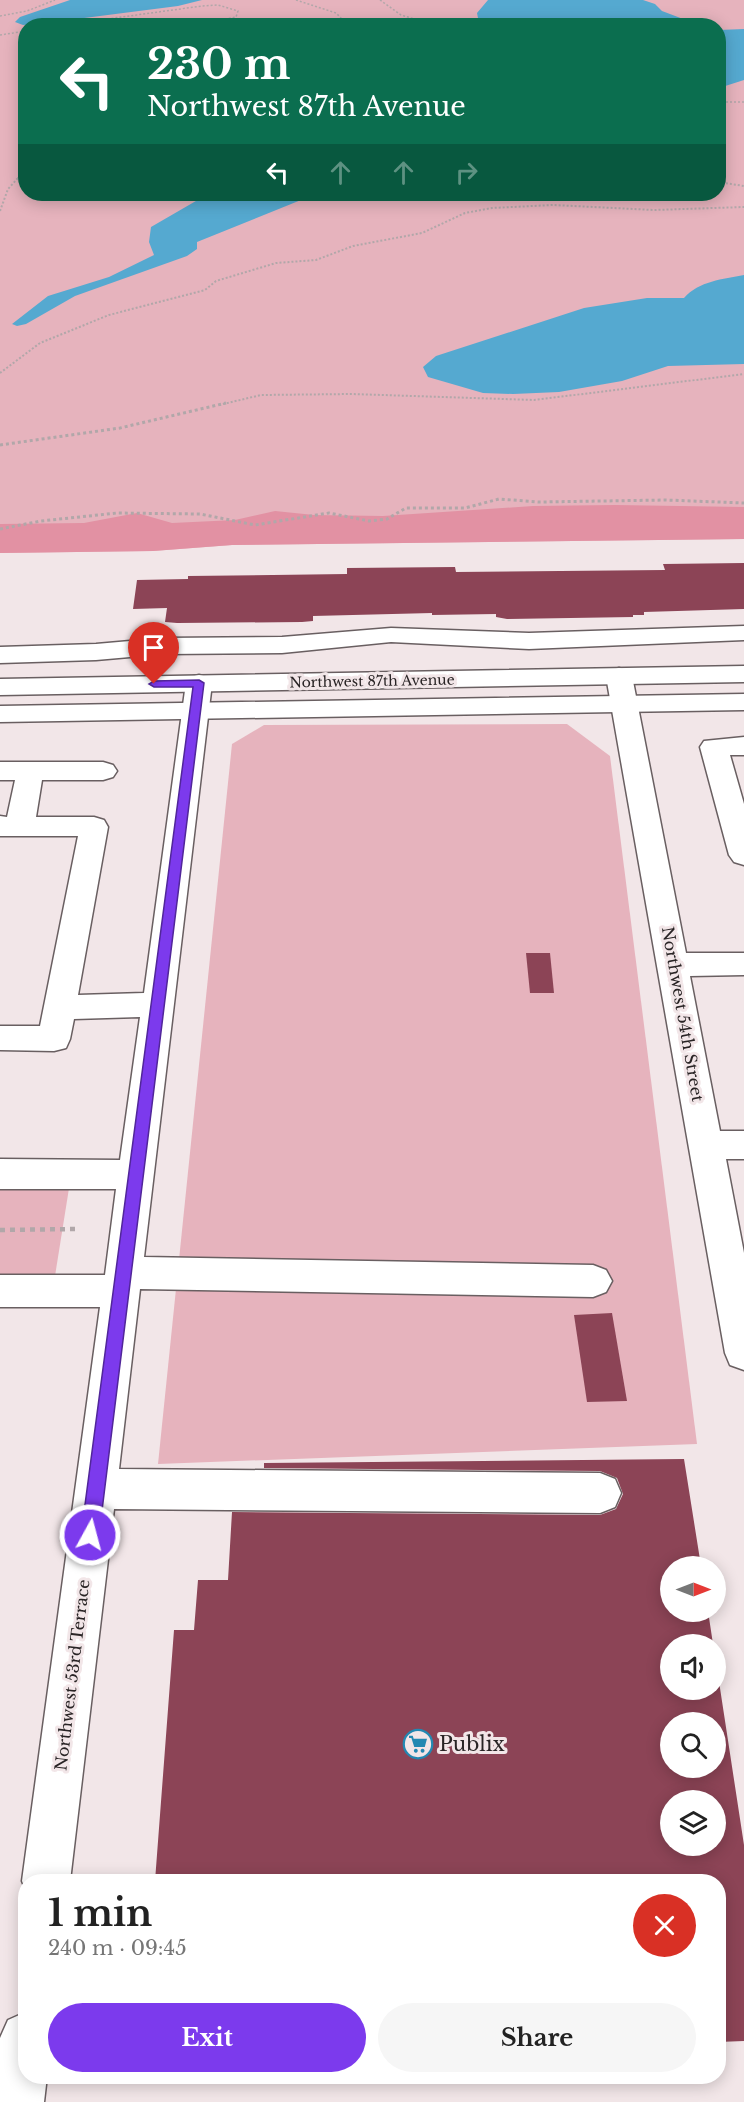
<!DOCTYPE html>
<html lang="en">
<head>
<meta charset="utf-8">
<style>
  :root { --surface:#fff; --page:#f6f6f6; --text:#222; --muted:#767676; --accent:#7c3aed }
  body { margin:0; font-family:"Libre Baskerville",serif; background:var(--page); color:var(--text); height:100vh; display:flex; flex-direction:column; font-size:22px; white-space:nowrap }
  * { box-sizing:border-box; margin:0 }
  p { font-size:20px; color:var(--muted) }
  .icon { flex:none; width:33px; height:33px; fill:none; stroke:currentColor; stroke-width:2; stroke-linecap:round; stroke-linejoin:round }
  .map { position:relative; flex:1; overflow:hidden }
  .side { position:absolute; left:18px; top:1874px; width:708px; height:210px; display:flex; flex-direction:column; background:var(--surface); border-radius:24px; box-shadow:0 3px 15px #0003 }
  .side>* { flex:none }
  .top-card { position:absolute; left:18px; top:18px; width:708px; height:183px; border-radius:24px; box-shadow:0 3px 15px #0003; background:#0b6e4f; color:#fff; overflow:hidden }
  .needle { width:39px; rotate:90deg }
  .controls { position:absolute; left:660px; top:1556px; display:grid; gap:12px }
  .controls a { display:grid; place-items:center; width:66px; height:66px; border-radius:50%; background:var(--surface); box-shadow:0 3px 15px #0003; font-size:30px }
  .pin { position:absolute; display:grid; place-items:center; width:51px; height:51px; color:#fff; margin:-62px -26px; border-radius:50% 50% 50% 0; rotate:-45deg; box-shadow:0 0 6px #0007 }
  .pin .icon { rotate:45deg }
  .me { position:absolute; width:66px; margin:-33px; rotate:7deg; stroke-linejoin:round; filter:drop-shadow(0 0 4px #0008) }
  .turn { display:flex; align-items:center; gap:21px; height:126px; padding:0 30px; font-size:27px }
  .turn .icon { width:78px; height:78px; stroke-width:2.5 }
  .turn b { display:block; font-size:42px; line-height:51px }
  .lanes { display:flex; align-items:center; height:57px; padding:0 30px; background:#0003; justify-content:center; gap:30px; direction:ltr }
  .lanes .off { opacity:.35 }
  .round { display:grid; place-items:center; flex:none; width:63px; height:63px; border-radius:32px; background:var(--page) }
  .summary { display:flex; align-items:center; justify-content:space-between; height:102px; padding:0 30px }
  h1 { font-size:36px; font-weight:700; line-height:45px }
  .cta { display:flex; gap:12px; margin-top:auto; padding:12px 30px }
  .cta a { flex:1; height:69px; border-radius:36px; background:var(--accent); color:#fff; font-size:24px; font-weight:700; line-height:69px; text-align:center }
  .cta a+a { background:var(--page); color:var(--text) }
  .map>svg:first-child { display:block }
</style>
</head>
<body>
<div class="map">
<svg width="744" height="2102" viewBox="0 0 744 2102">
  <rect width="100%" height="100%" fill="#f2e6e8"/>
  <g fill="#e6b3bd" fill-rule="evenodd">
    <path d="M0,0H744V539L232,545L153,551L0,553ZM26,26H718V194H26Z"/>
    <path d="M567,724L610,756L697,1444L158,1464L232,744L264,725Z"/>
    <path d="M0,1182H70L55,1276H0Z"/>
  </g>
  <path fill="#e291a3" d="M615,505L744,507V539L232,545L153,551L0,553V524L84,523L137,513L172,523L235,520L275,511L314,515L383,516L533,506Z"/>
  <g fill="#55a9d0">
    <path d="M70,0H202L178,6L53,22L23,25L15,22L20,17Z"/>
    <path d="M488,0H643L655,4L662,11L699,25H491L478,18L477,13Z"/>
    <path d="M744,29V80L719,88V30Z"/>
    <path d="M208,194H329L301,200L197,242V249L187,256L75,296L26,324L17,326L12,324L48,296L109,277L154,255L149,242L151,227Z"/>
    <path d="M744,275V364L668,366L622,381L559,392L513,394L483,393L428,377L423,367L436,356L584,308L647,298H684C699,281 723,279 744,275Z"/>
  </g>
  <g fill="#8c4456" fill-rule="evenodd">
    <path d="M744,563V609L644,612V615H633V617L507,619L496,617V614L432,615V613L313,616V621L302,622L177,623L165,622L167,608L133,609L137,580L188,579V576L347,574V568L455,567L456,572L665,570L663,564Z"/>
    <path d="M526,953H550L554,993H530Z"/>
    <path d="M612,1313L627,1401L587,1402L574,1315Z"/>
    <path d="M684,1459L701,1566H670V1611H708L713,1644H670V1689H716V1662L744,1845V2041L718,2042V1881H155L174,1630H194L198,1580H228L232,1512L600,1515L616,1509L623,1494L617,1478L600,1471L264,1468V1463ZM670,1722H716V1767H670ZM670,1800H716V1845H670Z"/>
  </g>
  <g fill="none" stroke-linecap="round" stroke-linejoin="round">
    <g stroke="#695f61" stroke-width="3">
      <g id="minor">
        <path d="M744,626V640L529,649L391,642L282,653L164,654L96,660L0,663V647L96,644L164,638L282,637L391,628L529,633Z"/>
        <path d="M619,668L628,671L632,676L686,953H744V975L690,976L720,1131H744V1159H726L744,1253V1370L730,1365L725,1353L606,676L610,671Z"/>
        <path d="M199,675L208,677L212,683L144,1257L593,1265L606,1270L612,1281L606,1292L593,1297L140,1289L119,1469L600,1473L615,1479L621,1493L615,1507L600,1513L114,1509L70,1881H26V1891L22,1881L100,1307H0V1275H105L116,1189H0V1159L120,1160L140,1017L74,1019L70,1039L66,1048L54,1051L0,1050V1026H40L78,836H0V816L7,817L15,780H0V762H103L113,765L117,771L113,777L103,780H42L36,817H94L104,820L108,827L78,995L144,993L186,683L190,677Z"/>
        <path d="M744,737V755H730L744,804V865L734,862L729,855L700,747L704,741Z"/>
        <path d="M26,2012V2076H47L44,2102H0V2038L8,2020Z"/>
      </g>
    </g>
    <g stroke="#695f61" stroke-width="3">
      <g id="major">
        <path d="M744,666V682L0,695V679Z"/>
        <path d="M744,694V710L0,722V706Z"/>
      </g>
    </g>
    <g stroke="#b1a7a9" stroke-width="1.5" stroke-dasharray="2 2" stroke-linecap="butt">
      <path d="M296,0L336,13L341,18L336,26"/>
      <path d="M380,0L401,15L438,26"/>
      <path d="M0,16L27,11L55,0"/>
      <path d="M56,26L202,6L218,5L238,11L236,17L192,26"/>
      <path d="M0,35L26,31"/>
      <path d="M718,102H744"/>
      <path d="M17,179L26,169"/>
    </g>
    <g stroke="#b1a7a9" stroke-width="2" stroke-dasharray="2 2" stroke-linecap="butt">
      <path d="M718,182L744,186"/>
      <path d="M0,211L8,189L19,177"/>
      <path d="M0,373L40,343L109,315L205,290L216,281L276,263L316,260L353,246L422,233L465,213L492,208L553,205L654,210L744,207"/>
      <path d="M219,405L261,395L352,394L534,400L744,374"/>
    </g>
    <g stroke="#b1a7a9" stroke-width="3" stroke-dasharray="3 3" stroke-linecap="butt">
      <path d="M0,445L120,428L226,403"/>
      <path d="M0,529L41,521L117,513L200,514L255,525L329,513L369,521L387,519L406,508H465L499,499L539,502L666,500L744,503"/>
    </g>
    <path stroke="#b1a7a9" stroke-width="4.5" stroke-dasharray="5 5" stroke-linecap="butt" d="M0,1230L79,1229"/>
    <use href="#minor" fill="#fff" fill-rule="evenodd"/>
    <use href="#major" fill="#fff" fill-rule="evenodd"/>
  </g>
  <path fill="#7c3aed" stroke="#51269a" stroke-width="1.5" d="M199,680L204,683L99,1535L96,1541L90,1544L84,1541L81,1535L193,687H154L149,684L154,681Z"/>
  <defs>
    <g id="supermarket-ring" transform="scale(1.5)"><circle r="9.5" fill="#f2e6e8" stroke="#2388b2" stroke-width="1.5"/><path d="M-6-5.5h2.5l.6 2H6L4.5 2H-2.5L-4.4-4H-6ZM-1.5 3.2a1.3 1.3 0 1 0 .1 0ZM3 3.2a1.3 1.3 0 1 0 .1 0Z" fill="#2388b2"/></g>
  </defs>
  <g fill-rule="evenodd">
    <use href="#supermarket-ring" x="418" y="1744"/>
  </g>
  <g text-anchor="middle" stroke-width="6" stroke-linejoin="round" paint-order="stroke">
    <g font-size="14" fill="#292425" stroke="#f2e6e8">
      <text transform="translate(372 681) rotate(-1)" y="5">Northwest 87th Avenue</text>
    </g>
    <g font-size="16" fill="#292425" stroke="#f2e6e8">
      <text transform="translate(683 1014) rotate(80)" y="6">Northwest 54th Street</text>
      <text transform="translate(72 1675) rotate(-83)" y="6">Northwest 53rd Terrace</text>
    </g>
    <g font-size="20" fill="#292425" stroke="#f2e6e8" text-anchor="start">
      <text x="439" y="1751">Publix</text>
    </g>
  </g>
</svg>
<div class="controls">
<a><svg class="needle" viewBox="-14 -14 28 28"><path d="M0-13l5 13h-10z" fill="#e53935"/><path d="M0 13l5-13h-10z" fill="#767676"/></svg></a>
<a><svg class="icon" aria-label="sound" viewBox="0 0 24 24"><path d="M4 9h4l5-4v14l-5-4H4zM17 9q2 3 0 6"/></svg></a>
<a><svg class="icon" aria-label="search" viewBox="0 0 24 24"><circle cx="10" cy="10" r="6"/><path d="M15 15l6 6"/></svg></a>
<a><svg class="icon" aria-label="layers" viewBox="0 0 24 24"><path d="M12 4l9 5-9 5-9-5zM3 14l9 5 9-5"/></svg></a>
</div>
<div class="pin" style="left:154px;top:684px;background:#d93025"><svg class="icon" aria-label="arrive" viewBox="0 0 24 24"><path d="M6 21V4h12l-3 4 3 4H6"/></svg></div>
<svg class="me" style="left:90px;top:1535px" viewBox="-20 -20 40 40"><circle r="17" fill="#7c3aed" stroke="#fff" stroke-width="3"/><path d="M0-11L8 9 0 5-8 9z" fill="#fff"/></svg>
<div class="top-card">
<div class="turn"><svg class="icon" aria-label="left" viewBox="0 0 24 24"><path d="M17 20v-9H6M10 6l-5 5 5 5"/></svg><div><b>230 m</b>Northwest 87th Avenue</div></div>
<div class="lanes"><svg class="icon" aria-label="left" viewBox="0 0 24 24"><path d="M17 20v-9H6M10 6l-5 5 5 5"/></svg><svg class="icon off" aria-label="ahead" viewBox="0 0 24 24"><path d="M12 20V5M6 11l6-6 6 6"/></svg><svg class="icon off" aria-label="ahead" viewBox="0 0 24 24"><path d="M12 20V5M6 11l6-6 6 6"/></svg><svg class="icon off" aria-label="right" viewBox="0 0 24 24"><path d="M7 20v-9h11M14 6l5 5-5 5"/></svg></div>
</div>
<section class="side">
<div class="summary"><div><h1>1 min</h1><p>240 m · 09:45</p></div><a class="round" style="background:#d93025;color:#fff"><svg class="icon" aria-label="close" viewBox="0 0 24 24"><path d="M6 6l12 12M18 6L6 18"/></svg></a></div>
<div class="cta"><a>Exit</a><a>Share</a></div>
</section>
</div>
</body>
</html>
